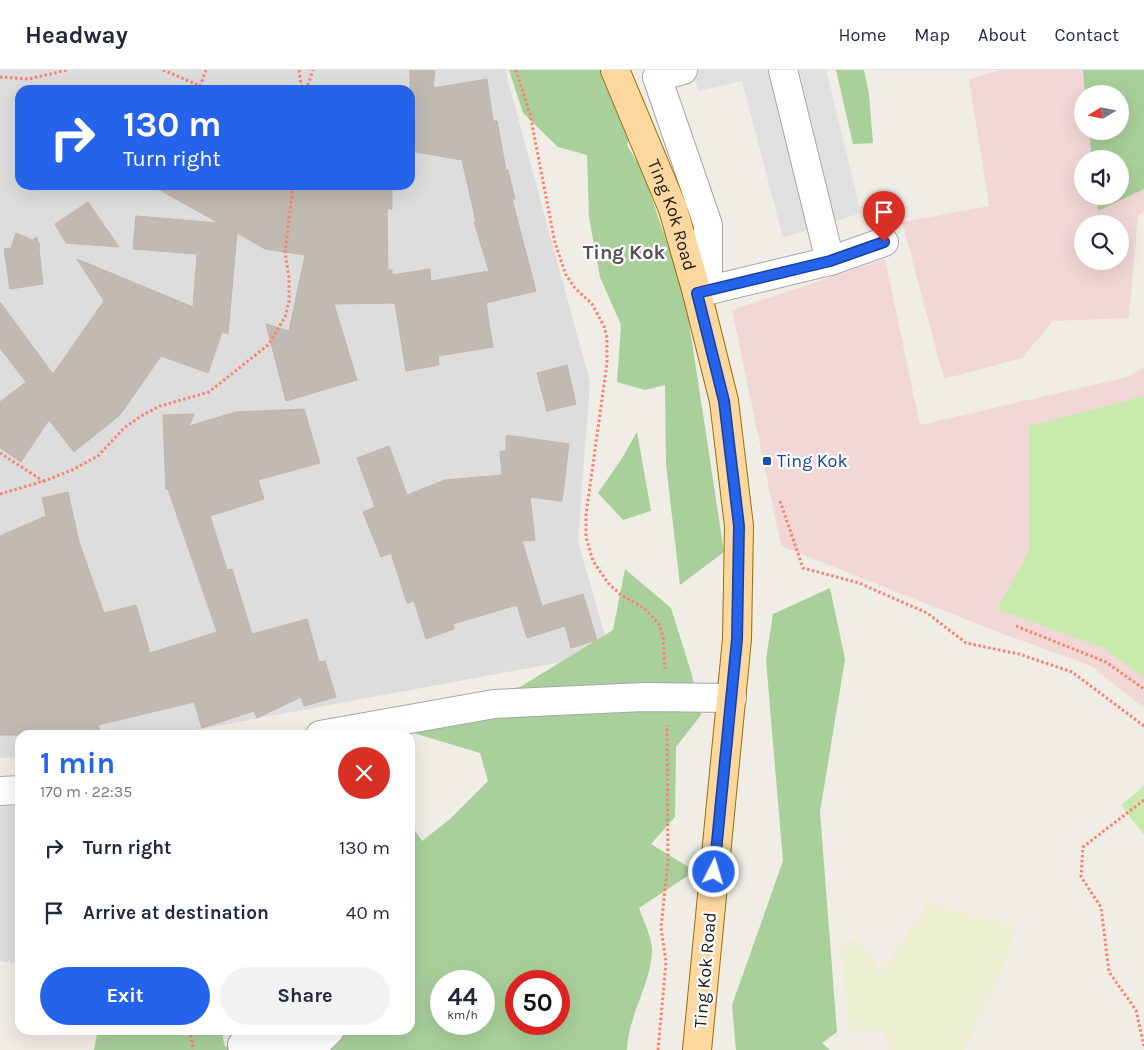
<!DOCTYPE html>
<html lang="en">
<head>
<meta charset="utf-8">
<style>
  :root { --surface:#fff; --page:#f2f2f3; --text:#1f2937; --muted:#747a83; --line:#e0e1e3; --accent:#2563eb }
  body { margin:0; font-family:Karla,sans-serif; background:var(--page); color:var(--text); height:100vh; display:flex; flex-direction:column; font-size:19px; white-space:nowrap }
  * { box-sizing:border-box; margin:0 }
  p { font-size:16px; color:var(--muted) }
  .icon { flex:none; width:28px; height:28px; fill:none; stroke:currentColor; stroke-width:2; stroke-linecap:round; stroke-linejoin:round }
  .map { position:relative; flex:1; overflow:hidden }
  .side { position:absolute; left:15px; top:660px; width:400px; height:305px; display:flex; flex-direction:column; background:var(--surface); border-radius:15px; box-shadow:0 5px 20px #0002 }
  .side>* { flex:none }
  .banner { position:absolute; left:15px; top:15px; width:400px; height:105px; border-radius:15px; box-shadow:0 5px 20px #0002; background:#2563eb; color:#fff; overflow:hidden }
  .needle { width:32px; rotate:260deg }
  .buttons { position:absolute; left:1074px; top:15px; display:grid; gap:10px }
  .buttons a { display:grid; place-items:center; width:55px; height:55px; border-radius:50%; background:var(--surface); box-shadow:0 5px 20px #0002; font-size:25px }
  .speed { position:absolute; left:430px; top:900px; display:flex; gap:10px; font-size:25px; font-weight:700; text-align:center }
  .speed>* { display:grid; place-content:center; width:65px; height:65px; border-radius:50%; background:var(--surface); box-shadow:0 5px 20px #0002; line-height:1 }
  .speed small { font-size:12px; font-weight:400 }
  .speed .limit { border:8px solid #d22; background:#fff; color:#111 }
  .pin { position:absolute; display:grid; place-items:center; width:42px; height:42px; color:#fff; margin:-51px -21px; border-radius:50% 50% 50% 0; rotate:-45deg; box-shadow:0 0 5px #0007 }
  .pin .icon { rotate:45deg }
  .me { position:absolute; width:55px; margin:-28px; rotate:5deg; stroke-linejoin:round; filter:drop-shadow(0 0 4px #0008) }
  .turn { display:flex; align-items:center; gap:18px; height:105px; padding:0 25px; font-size:22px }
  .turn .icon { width:65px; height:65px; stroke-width:2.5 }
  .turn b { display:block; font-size:35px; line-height:42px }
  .round { display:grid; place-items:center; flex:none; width:52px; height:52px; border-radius:26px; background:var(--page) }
  .headline { display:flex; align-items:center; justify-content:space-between; height:85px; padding:0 25px }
  h1 { font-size:30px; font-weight:700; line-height:38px; color:var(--accent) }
  .cta { display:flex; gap:10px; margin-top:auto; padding:10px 25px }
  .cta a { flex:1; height:58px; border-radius:30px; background:var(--accent); color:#fff; font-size:20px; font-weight:700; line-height:58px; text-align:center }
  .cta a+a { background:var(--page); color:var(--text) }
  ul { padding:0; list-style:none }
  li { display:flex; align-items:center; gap:15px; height:65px; padding:0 25px }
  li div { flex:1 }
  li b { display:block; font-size:19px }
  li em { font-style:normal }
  header { display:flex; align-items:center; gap:30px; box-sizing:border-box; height:70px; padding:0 25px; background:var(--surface); border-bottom:1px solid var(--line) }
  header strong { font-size:24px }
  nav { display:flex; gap:28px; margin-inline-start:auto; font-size:18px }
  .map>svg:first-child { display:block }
</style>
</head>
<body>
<header>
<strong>Headway</strong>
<nav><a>Home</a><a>Map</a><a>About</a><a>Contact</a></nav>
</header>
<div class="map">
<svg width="1144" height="980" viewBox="0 0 1144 980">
  <rect width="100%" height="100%" fill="#f0ede6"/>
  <g fill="#dedddd" fill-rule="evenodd">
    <path d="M0,0H505L590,312L578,471L610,583L168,665H20V687L0,688ZM20,20H410V115H20Z"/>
    <path d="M20,735V894L0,891V737Z"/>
  </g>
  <g fill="#f1d8d6" fill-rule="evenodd">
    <path d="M1002,0H1144V141L1138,146L1129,248L1053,251L1022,288L944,309L902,152L989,136L969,9ZM1082,24H1120V61H1082ZM1082,89H1120V126H1082ZM1082,154H1120V191H1082Z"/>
    <path d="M885,189L920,355L1128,307L1144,297V638L1091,596L990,559L781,476L732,240Z"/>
  </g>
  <path fill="#ecefd2" d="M928,833L1015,856L1007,890L964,980H889L884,962L849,960L841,877L857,867L881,902Z"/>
  <g fill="#c9eaad">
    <path d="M1144,326V608L1104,578L997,539L1029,481V356Z"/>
    <path d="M1144,716V765L1121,735Z"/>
  </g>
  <g fill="#a9d09b" fill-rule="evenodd">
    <path d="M509,0H630L641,26L627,75L643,102L685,226L724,482L680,515L666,394L665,315L645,320L617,312L621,255L600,207L589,147L587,85L558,77L523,43Z"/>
    <path d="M836,0H864L869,24L873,73L853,74Z"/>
    <path d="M1083,0H1144V119L1098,141L1096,126H1120V89H1092L1089,61H1120V24H1085Z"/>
    <path d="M637,362L651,441L623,450L598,423L621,390Z"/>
    <path d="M625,499L671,538L692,605L701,645L676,677L675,747L651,774L695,801L639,838C643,850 653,869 652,882C650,916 628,946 627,980H328L340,960H410V753L422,771L450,749L488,711L480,683L410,662L395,640L520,617L613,560ZM441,911H484V954H441ZM516,911H559V954H516Z"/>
    <path d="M830,518L845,589L820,742L837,962L822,973L830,980H736L732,935L783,791L766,590L773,544Z"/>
    <path d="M98,960H221L225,977L256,960H282L289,980H94Z"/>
  </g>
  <path fill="#e0e0e0" d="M693,0H826L861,143L783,168L742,11L698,21Z"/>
  <g fill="#c1bab3" stroke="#c2b5a9">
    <path d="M410,0H435L433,18L487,9L493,51H497L506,100H508L515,129H512L536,221L486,233L493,277L438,286L439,295L406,301L395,233L334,234L357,310L286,331L266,254L289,261L305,185L265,179L237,163L228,264L222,262L208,303L161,286L120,345L74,382L49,350L21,392L0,378V332L26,312L0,278V232L53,304L104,231L77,189L193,237L197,184L133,179L136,146L219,153L151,115H392V139H387L388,200H392V205L430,199L431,211L489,201L474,152H476L462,90L410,81Z"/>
    <path d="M88,132L119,177L66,173L55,154Z"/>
    <path d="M16,163L32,170L37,167L38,173L40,174L39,179L43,214L10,219L4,179L11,178Z"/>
    <path d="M567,295L576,334L547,341L537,303Z"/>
    <path d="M304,339L320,393L258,410L264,429L210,446L227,500L232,499L252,564L307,549L319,592L325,591L336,627L304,636L301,627L257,648L254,641L202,658L194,632L98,655L102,665H0V466L46,446L42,428L68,422L79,472L104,543L136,535L150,583L217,562L168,419L166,420L163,345L194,344L189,356L236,342Z"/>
    <path d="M506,365L569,374L562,431L530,427L535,470L522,471L542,536L583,524L597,570L571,578L565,556L527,568L517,535L453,554L454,559L426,569L414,531L407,533L391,483L381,487L363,442L375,437L357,388L389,376L407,425L445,410L502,405L500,381H506Z"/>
  </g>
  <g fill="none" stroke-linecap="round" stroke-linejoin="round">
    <g stroke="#a7a7a7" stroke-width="30">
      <g id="minor">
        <path d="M683,0L657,7L708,155V221"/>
        <path d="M783,0L830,191"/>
        <path d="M697,223L830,191L884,172"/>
        <path d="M320,665L494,634L644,627L732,628"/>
        <path d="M0,721L20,720"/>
        <path d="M242,975L321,969L330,960"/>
      </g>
    </g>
    <g stroke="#9c6e00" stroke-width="30">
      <g id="major">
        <path id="s1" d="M615,0L673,139L697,223L724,331L739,456L737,569L697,980"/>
      </g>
    </g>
    <g stroke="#fa826e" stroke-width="3" stroke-dasharray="2.5 2.5" stroke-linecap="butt">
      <path d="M163,0L200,16L206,0"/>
      <path d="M299,0L302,20"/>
      <path d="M516,0L530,44L555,173L566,205L575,218L592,234L604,256L607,268V293L586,445V467L593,491L608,513L621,525L644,538L659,554L663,566L665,599"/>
      <path d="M0,7L29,9L67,0"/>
      <path d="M306,20L313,0"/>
      <path d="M0,383L43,411"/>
      <path d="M0,424L44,411L72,400L98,386L124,358L141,346L160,336L209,322L268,275L285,247L289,232V208L285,182L293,115"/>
      <path d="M780,431L803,498L859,513L927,543L966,573L1019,584L1072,602L1144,656"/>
      <path d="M1016,556L1106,592L1144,619"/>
      <path d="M1144,730L1083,777L1081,807L1101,837L1109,902L1136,940L1144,976"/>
      <path d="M190,960L193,980"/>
      <path d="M658,980L666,892L661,858L668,791L667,655"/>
    </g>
    <use href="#minor" stroke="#fff" stroke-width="28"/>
    <use href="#major" stroke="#fcd7a0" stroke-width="28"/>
  </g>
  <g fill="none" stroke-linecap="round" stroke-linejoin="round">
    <g stroke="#184099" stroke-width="12">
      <path id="route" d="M714,802L737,569L739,456L724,331L697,223L830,191L884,172"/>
    </g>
    <use href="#route" stroke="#2563eb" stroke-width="9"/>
  </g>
  <rect fill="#1a4fb4" stroke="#fff" stroke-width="2" x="762" y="386" width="10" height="10" rx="2.5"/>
  <g text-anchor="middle" stroke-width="4.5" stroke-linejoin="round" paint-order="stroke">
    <g font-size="18" fill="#202020" stroke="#fff">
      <text dy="6" stroke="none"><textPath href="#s1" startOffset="156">Ting Kok Road</textPath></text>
      <text transform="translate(705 900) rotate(-85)" y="6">Ting Kok Road</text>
    </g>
    <g font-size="18" fill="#164399" stroke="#fff" text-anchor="start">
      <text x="777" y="397">Ting Kok</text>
    </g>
    <g font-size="20" font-weight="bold" fill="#535353" stroke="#fff">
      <text x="624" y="189">Ting Kok</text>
    </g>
  </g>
</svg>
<div class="buttons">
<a><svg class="needle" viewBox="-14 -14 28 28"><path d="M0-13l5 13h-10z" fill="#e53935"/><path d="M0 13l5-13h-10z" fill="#747a83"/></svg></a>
<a><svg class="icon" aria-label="sound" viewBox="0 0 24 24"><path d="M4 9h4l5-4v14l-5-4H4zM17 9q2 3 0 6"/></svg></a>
<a><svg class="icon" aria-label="search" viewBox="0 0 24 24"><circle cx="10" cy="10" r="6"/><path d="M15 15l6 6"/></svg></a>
</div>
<div class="speed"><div>44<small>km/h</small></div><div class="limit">50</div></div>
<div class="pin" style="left:884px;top:172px;background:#d93025"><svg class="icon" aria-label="arrive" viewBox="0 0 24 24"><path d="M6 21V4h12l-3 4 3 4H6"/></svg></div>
<svg class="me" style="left:714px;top:802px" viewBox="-20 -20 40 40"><circle r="17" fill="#2563eb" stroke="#fff" stroke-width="3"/><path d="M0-11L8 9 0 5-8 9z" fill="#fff"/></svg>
<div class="banner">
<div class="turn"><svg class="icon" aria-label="right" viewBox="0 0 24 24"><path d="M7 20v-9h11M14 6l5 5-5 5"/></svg><div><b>130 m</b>Turn right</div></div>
</div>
<section class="side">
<div class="headline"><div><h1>1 min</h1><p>170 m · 22:35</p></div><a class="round" style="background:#d93025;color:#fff"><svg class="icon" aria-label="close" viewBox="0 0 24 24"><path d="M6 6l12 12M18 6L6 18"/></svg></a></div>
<ul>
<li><svg class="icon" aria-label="right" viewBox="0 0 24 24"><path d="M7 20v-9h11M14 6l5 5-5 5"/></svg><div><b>Turn right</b></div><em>130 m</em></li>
<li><svg class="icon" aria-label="arrive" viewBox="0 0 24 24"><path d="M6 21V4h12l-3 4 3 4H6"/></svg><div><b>Arrive at destination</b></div><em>40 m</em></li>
</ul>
<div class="cta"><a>Exit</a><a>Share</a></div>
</section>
</div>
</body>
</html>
